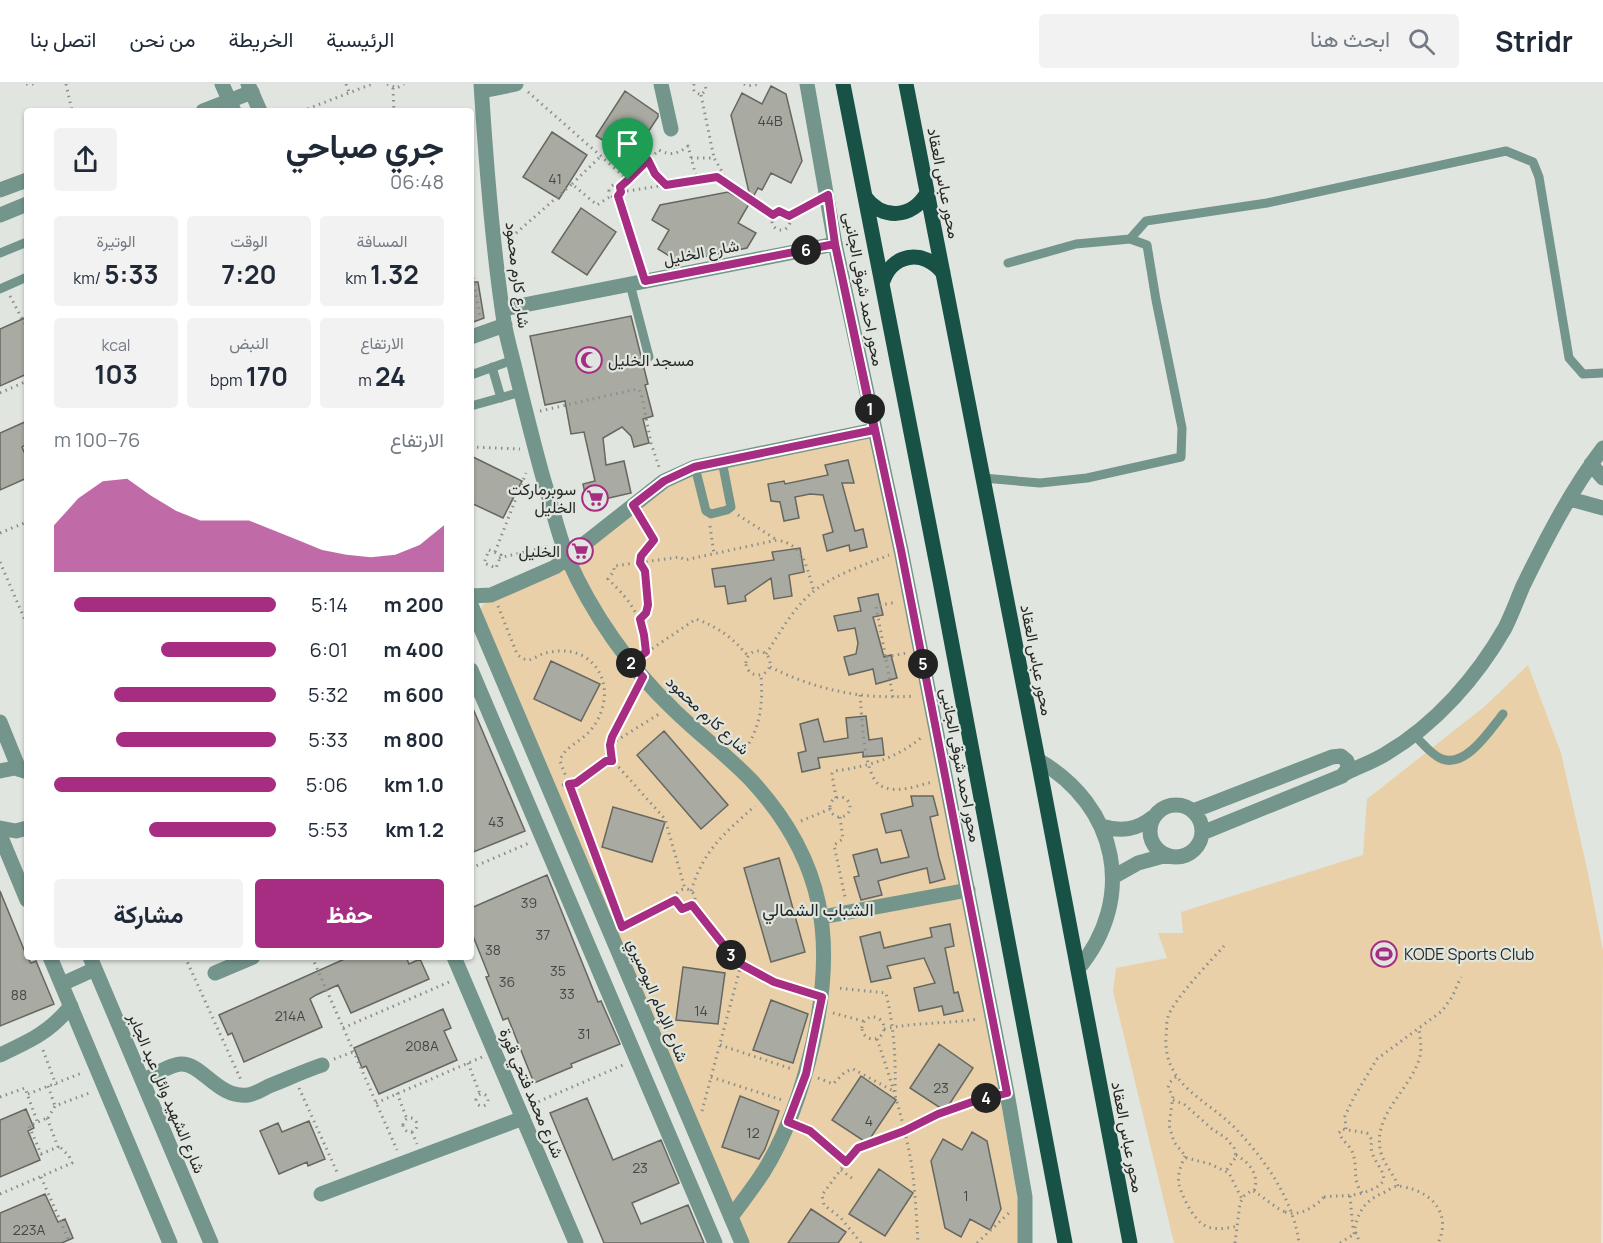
<!DOCTYPE html>
<html lang="ar">
<meta charset="utf-8">
<style>
body{margin:0;font-family:Manrope,Vazirmatn,sans-serif;background:#f2f2f3;color:#1f2937;direction:rtl;height:100vh;display:flex;flex-direction:column;font-size:22px;white-space:nowrap}
*{box-sizing:border-box;margin:0}
p{font-size:20px;color:#747a83}
.icon{flex:none;width:33px;height:33px;fill:none;stroke:currentColor;stroke-width:2;stroke-linecap:round;stroke-linejoin:round}
.map{position:relative;flex:1;overflow:hidden;direction:ltr}
.sheet{position:absolute;left:24px;top:24px;width:450px;height:852px;display:flex;flex-direction:column;background:#fff;border-radius:6px;box-shadow:0 2px 4px #0004;direction:rtl}
.sheet>*{flex:none}
.pin{position:absolute;display:grid;place-items:center;width:51px;height:51px;color:#fff;margin:-62px -26px;border-radius:50% 50% 50% 0;rotate:-45deg;box-shadow:0 0 6px #0007}
.pin .icon{rotate:45deg}
.km{position:absolute;width:30px;height:30px;margin:-15px;border-radius:50%;background:#222;color:#fff;font-size:16px;line-height:30px;text-align:center}
.round{display:grid;place-items:center;flex:none;width:63px;height:63px;border-radius:6px;background:#f2f2f3}
.head{display:flex;align-items:center;justify-content:space-between;height:102px;padding:0 30px}
h1{font-size:33px;font-weight:700;line-height:45px}
.figures{display:grid;grid-template-columns:repeat(3,1fr);gap:9px;height:102px;padding:6px 30px}
.figures div{display:grid;align-content:center;border-radius:6px;background:#f2f2f3;text-align:center}
.figures b{font-size:26px;font-weight:700}
.figures small{font-size:16px;font-weight:400}
.figures p{font-size:16px}
.chart{height:168px;padding:12px 30px}
.chart p{display:flex;justify-content:space-between}
.chart svg{width:100%;height:108px;margin-top:6px;fill:#a62d82;opacity:.7}
.primary-button{display:flex;gap:12px;margin-top:auto;padding:12px 30px}
.primary-button a{flex:1;height:69px;border-radius:6px;background:#a62d82;color:#fff;font-size:24px;font-weight:700;line-height:69px;text-align:center}
.primary-button a+a{background:#f2f2f3;color:#1f2937}
ul{padding:0 30px;list-style:none;font-size:20px}
li{display:grid;grid-template-columns:96px 72px 1fr;align-items:center;height:45px}
li i{height:15px;border-radius:8px;background:#a62d82}
header{display:flex;align-items:center;gap:36px;box-sizing:border-box;height:84px;padding:0 30px;background:#fff;border-bottom:2px solid #e0e1e3}
header strong{font-size:28px}
nav{display:flex;gap:33px;margin-inline-start:auto;font-size:21px}
.search{width:420px;height:54px;background:#f2f2f3;display:flex;align-items:center;gap:15px;box-sizing:border-box;padding:0 21px;border-radius:6px;color:#747a83;font-size:22px}
.map>svg:first-child{display:block}
.green{fill:#e9d0a8}
.building{fill:#a9aaa1;stroke:#666760;stroke-width:1.5}
.lines{fill:none;stroke-linecap:round;stroke-linejoin:round}
.path{stroke:#8b8f8a;stroke-width:3;stroke-dasharray:1.5 4.5;stroke-linecap:butt}
.service{stroke:#73958b;stroke-width:9}
.minor{stroke:#73958b;stroke-width:15}
.tertiary{stroke:#73958b;stroke-width:15}
.primary{stroke:#185145;stroke-width:15}
.path-bridge{stroke:#8b8f8a;stroke-width:3;stroke-dasharray:1.5 4.5;stroke-linecap:butt}
.route-casing{stroke:#fff;stroke-width:12}
.route{stroke:#a62d82;stroke-width:8}
.labels{text-anchor:middle;dominant-baseline:central;stroke-width:4.5;stroke-linejoin:round;paint-order:stroke}
.number-label{font-size:14px;fill:#474844}
.street-label{font-size:16px;fill:#262825;stroke:#e0e6df}
.poi-label{font-size:16px;fill:#262825;stroke:#e0e6df;text-anchor:start}
.neighbourhood-label{font-size:18px;fill:#262825;stroke:#e0e6df}
</style>
<header>
<strong>Stridr</strong>
<div class="search"><svg class="icon" aria-label="search" viewBox="0 0 24 24"><circle cx="10" cy="10" r="6"/><path d="M15 15l6 6"/></svg>ابحث هنا</div>
<nav><a>الرئيسية</a><a>الخريطة</a><a>من نحن</a><a>اتصل بنا</a></nav>
</header>
<div class="map">
<svg width="1603" height="1159" viewBox="0 0 1603 1159">
<rect width="100%" height="100%" fill="#e0e6df"/>
<path class="green" d="M874,346L945,694L1025,1159H742L475,531L491,511L547,487L664,397Z
M1528,581L1561,669L1588,789L1603,867L1601,1159H1174L1113,907L1116,884L1167,874L1158,849H1183L1181,828L1363,771L1367,715L1484,623Z"/>
<path class="building" d="M771,2L786,10L802,77L791,99L771,89L762,106L758,104L751,117L731,31L742,9L762,20Z
M625,7L658,30V33L631,74L596,52Z
M552,48L587,71L559,115L523,93Z
M728,108L749,120L738,139L756,149L747,164L679,178L658,165L669,146L652,136L660,121Z
M581,124L616,148L587,191L552,168Z
M471,198H478L484,234L471,239Z
M631,232L648,300L645,301L653,332L643,335L649,359L634,363L631,352L622,343L603,354L606,381L624,377L631,409L587,419L583,400L595,397L584,348L571,350L565,317L545,321L530,252Z
M27,233V290L0,302V245Z
M27,337V360L22,363L27,375V394L0,406V349Z
M471,372L522,397L503,434L471,419Z
M848,376L854,399H842L855,447L863,445L867,463L850,467L849,461L827,467L823,451L833,448L823,411L810,410L795,413L799,434L784,437L780,418L771,417L768,400L784,397L785,400L828,391L825,381Z
M800,464L804,488L789,491L792,512L774,515L771,494L745,512L746,517L728,520L725,502L715,503L712,485L774,476L772,468Z
M878,510L883,531L873,533L884,573L891,571L897,594L876,600L873,585L849,591L844,573L856,570L858,559L855,544L838,547L834,532L861,527L858,514Z
M551,577L600,600L581,637L534,615Z
M471,620L525,747L471,769Z
M866,632L869,656L882,654L884,671L863,673V668L818,674L820,684L802,688L798,669L806,667L800,640L818,635L824,658L848,654L846,634Z
M664,647L728,721L701,745L637,671Z
M911,712H933L938,731L930,733L939,774L945,795L930,799L927,784L903,790L878,797L882,811L861,816L854,793L859,792L853,771L877,765L881,779L909,773L901,746L886,749L881,730L913,722Z
M613,723L665,738L652,778L602,763Z
M779,774L805,868L771,878L744,784Z
M547,791L598,918L601,917L620,960L571,980L572,983L534,999L508,934L503,936L486,893L489,892L471,847V824Z
M0,807L27,873L31,879L36,877L54,920L0,942Z
M950,840L954,862L945,864L954,909L958,908L963,927L944,931L942,922L919,927L914,904L935,899L924,874L887,882L891,894L871,898L860,853L880,848L884,864L932,853L930,844Z
M349,873H406L409,880L420,875L429,895L351,929L338,901L316,911L310,915L322,943L244,978L232,949L228,951L219,931Z
M683,883L725,889L718,940L676,936Z
M771,916L808,930L793,979L753,966Z
M443,925L451,944L444,947L457,976L379,1010L366,982L362,984L354,964Z
M939,960L973,984L945,1027L910,1004Z
M861,992L896,1016L867,1059L832,1036Z
M740,1012L779,1027L765,1065L759,1075L722,1063Z
M587,1014L613,1076L661,1056L679,1099L632,1119L641,1140L688,1121L704,1159H604L550,1029Z
M26,1025L34,1044L28,1047L40,1076L0,1093V1036Z
M309,1037L325,1075L308,1082L307,1078L279,1090L260,1047L278,1039L282,1048Z
M972,1048L987,1057L1001,1125L990,1146L970,1135L961,1153L945,1144L931,1077L943,1055L962,1066Z
M879,1085L913,1109L885,1152L849,1130Z
M45,1110L58,1138L65,1135L73,1154L62,1159H0V1129Z
M811,1125L846,1148L838,1159H788Z"/>
<g class="lines">
<path class="path" d="M26,0H34
M66,0L72,27
M346,0L349,8
M387,0L397,4L404,0
M694,0L693,5L695,8L701,11L706,6L705,0
M744,0L747,2L760,0
M393,4L394,27
M528,8L628,96
M701,11L714,74
M302,27L372,0
M691,74H714L723,89L724,97
M648,76L655,90L666,101
M572,100L601,72
M609 107a6 6 0 1 1 12 0a6 6 0 1 1-12 0Z
M620,103L659,66C670,72 678,70 688,62L697,96
M621,108L717,93L773,131
M618,112L641,185
M772 137a9 9 0 1 1 18 0a9 9 0 1 1-18 0Z
M789,132L814,118
M507,157L572,100L597,121L611,112
M471,182L480,234
M10,212L27,244
M0,309L27,297
M540,327L637,305L641,308L651,359L659,383
M471,363L520,365
M738,431L777,456
M710,442L714,470
M0,449L27,438
M489,466L501,471L496,484L484,479Z
M495,468L526,389
M499,474L550,462
M0,478L27,541
M498,522L517,570C520,573 524,576 529,576C533,575 538,572 542,570C555,566 570,565 583,572C611,588 610,625 589,648C580,658 563,664 560,677L598,777
M640,535L646,529L648,521L645,487L640,482V475L654,457L640,432
M746 579a12 12 0 1 1 24 0a12 12 0 1 1-24 0Z
M646,568C643,534 632,518 608,495L614,487V482L680,473L685,476L777,456C805,461 806,483 814,507
M647,568L696,535C718,543 733,554 748,572
M766,570C781,547 797,517 821,502C841,488 867,480 889,471
M886,573L907,569
M770,583C817,606 863,616 915,612
M860,611C862,630 863,693 881,702C896,710 917,702 932,698
M893,613L876,522L897,518
M611,660L659,630
M742,669C761,646 763,619 761,591
M612,677C605,653 625,627 636,605
M562,701L576,699L606,677L615,679L665,735L685,805
M830 723a10 10 0 1 1 20 0a10 10 0 1 1-20 0Z
M836,714L832,690L834,687C866,683 896,675 922,653
M840,733L843,755L834,761L845,813
M801,737L830,725
M471,784L529,759
M675 815a10 10 0 1 1 20 0a10 10 0 1 1-20 0Z
M691,807C704,765 724,750 755,722
M692,821L737,878L774,898L806,909
M623,843L675,816
M1224,862C1212,875 1171,919 1168,933C1166,939 1167,946 1166,952C1163,1002 1207,1015 1236,1045C1266,1077 1293,1115 1299,1159
M185,873L241,996
M312,873L397,1066
M833,929L863,937
M862 944a11 11 0 1 1 22 0a11 11 0 1 1-22 0Z
M343,944L449,898
M884,945C916,938 947,940 978,935
M877,955C889,990 900,1025 908,1062C915,1094 916,1127 918,1159
M720,961L792,985
M43,966L56,1001
M334,975L353,968
M468,979L480,1010
M711,993L782,1016
M1176,993L1170,998L1168,1004L1173,1012L1169,1041L1174,1058L1187,1074L1210,1080L1229,1089L1242,1115
M818,994L833,1000L845,988L853,985L895,1008C896,974 894,943 886,909L837,904
M48,1002L55,1022
M299,1004L337,1088
M397,1009L407,1035
M476 1016a6 6 0 1 1 12 0a6 6 0 1 1-12 0Z
M28,1010L82,989
M0,1013L25,1004L37,1037
M1173,1016L1184,1020L1212,1045L1226,1054L1234,1064L1236,1073L1226,1087
M376,1019L482,973
M533,1020L623,981
M702,1027L741,881
M403 1041a7 7 0 1 1 14 0a7 7 0 1 1-14 0Z
M47,1034L58,1063L41,1070L29,1042Z
M48,1034L55,1022L92,1008
M800,1043L810,1047L846,1078
M1346,1045L1345,1032L1354,1013L1377,975L1442,927L1452,913L1461,893
M412,1048L417,1060
M1236,1071C1249,1078 1260,1091 1254,1107
M1185,1072C1181,1081 1177,1091 1179,1100C1181,1111 1194,1136 1204,1141C1214,1147 1228,1144 1238,1142
M841,1086L853,1095
M41,1093L70,1159
M1398,1102C1394,1090 1385,1082 1381,1069C1371,1030 1411,1007 1420,972C1422,964 1420,954 1419,945
M0,1110L72,1079L69,1072L58,1061
M1350,1112L1353,1145
M1324,1113C1337,1111 1349,1113 1362,1109C1408,1095 1365,1082 1372,1056L1367,1049L1342,1045L1339,1049C1342,1057 1351,1062 1353,1070C1358,1084 1352,1096 1362,1109
M1354,1150C1357,1128 1365,1116 1385,1108C1389,1106 1394,1102 1398,1102C1402,1102 1408,1104 1412,1105C1437,1113 1450,1134 1438,1159
M861,1159L841,1134L824,1121L822,1111L856,1065L904,1047L937,1030L972,1018L993,1012
M977,1159L1011,1127
M1235,1159L1240,1119L1244,1112L1252,1106C1264,1113 1272,1122 1285,1128
M1340,1159L1356,1149L1360,1159"/>
<path class="service" d="M1130,155L1146,137L1267,119L1506,67L1533,78L1539,93L1569,274L1583,290L1603,289
M0,169L27,158
M630,200L649,273
M0,205L27,193
M492,283L501,314
M471,291L513,276
M471,322L521,308
M695,383L706,427L711,430L727,426L731,423L722,377
M983,394L1040,399L1087,394L1181,373L1182,344L1156,216L1147,161L1130,155L1076,160L1008,179
M1413,650C1422,658 1431,671 1442,675C1466,684 1490,646 1503,630"/>
<path class="minor" d="M481,0C486,79 492,160 504,238C507,256 513,275 517,293C526,328 534,362 544,397C552,422 558,450 568,475C591,528 630,584 672,624C697,649 726,670 751,696C825,776 836,856 813,959C803,1003 788,1048 764,1087C754,1103 742,1118 731,1133
M661,0L671,45
M482,7L516,0
M203,27L252,8
M0,106L27,96
M0,131L27,120
M503,225L835,160
M471,253L505,241
M1591,380L1603,394
M1570,415L1603,424
M471,512L491,511L555,483L664,397L695,383L874,346
M0,638L19,685
M1038,676C1118,722 1137,814 1078,885
M1346,689C1360,682 1375,677 1387,669C1436,640 1477,593 1505,544C1512,530 1517,516 1523,502C1546,455 1571,406 1603,364
M1150 747a26 26 0 1 1 52 0a26 26 0 1 1-52 0Z
M1193,727L1332,673L1341,672L1347,677L1348,685L1342,692L1202,749
M1101,742C1121,748 1137,746 1153,733
M1113,793L1138,779L1167,771
M822,833L968,806
M454,873L576,1159
M215,889L253,873
M0,971C30,957 50,948 71,922
M143,997C154,991 169,981 181,980C202,979 218,1015 248,1011C255,1010 263,1005 269,1002C287,995 304,987 322,981
M321,1110L523,1034"/>
<path class="tertiary" d="M222,0L234,27
M248,0L260,27
M807,0L835,160L901,466L1007,1009L1025,1113V1159
M471,521L742,1159
M471,586L715,1159
M0,687L15,684L27,688
M0,744L16,747L27,744
M0,751L27,816
M50,873L170,1159
M90,873L211,1159
M62,900L95,885"/>
<path class="primary" d="M843,0L940,497L1065,1159
M906,0L1038,676L1130,1159
M865,113C882,136 912,135 927,109
M882,200C891,169 924,164 943,189"/>
<path class="path-bridge" d="M1285,1128C1299,1133 1315,1123 1324,1113"/>
</g>
<g class="lines">
<g class="route-casing">
<path id="route" d="M628,96L648,76L655,90L666,101L717,93L773,131L779,127L789,132L828,111L835,160L874,346L694,383L664,397L633,421L654,456L641,472L640,479L645,487L648,521L646,529L640,535L644,551L646,568L631,579L643,593L612,653L610,661L612,677H606L576,699L569,700L622,843L675,816L682,825L692,821L737,878L774,898L822,913L806,990L788,1038L810,1047L846,1078L858,1064L904,1047L938,1030L972,1018L1007,1009L901,466L835,160L645,197L618,112L621,108L620,103L628,96"/>
</g>
<use href="#route" class="route"/>
</g>
<defs>
<g id="mosque-ring" transform="scale(1.35)"><circle r="9.5" fill="#e0e6df" stroke="#a62d82" stroke-width="1.5"/><path d="M3.5-4.9A6 6 0 1 0 3.5 4.9A5 5 0 1 1 3.5-4.9Z" fill="#a62d82"/></g>
<g id="supermarket-ring" transform="scale(1.35)"><circle r="9.5" fill="#e0e6df" stroke="#a62d82" stroke-width="1.5"/><path d="M-6-5.5h2.5l.6 2H6L4.5 2H-2.5L-4.4-4H-6ZM-1.5 3.2a1.3 1.3 0 1 0 .1 0ZM3 3.2a1.3 1.3 0 1 0 .1 0Z" fill="#a62d82"/></g>
<g id="stadium-ring" transform="scale(1.35)"><circle r="9.5" fill="#e0e6df" stroke="#a62d82" stroke-width="1.5"/><path d="M0-5a6.5 5 0 1 0 0 10a6.5 5 0 1 0 0-10ZM-3.5-1.8h7v3.6h-7Z" fill="#a62d82"/></g>
</defs>
<g fill-rule="evenodd">
<use href="#mosque-ring" x="589" y="276"/>
<use href="#supermarket-ring" x="595" y="414"/>
<use href="#supermarket-ring" x="580" y="467"/>
<use href="#stadium-ring" x="1384" y="870"/>
</g>
<g class="labels">
<g class="number-label">
<text x="770" y="36">44B</text>
<text x="555" y="94">41</text>
<text x="496" y="737">43</text>
<text x="529" y="818">39</text>
<text x="543" y="850">37</text>
<text x="493" y="865">38</text>
<text x="558" y="886">35</text>
<text x="507" y="897">36</text>
<text x="567" y="909">33</text>
<text x="19" y="910">88</text>
<text x="701" y="926">14</text>
<text x="290" y="931">214A</text>
<text x="584" y="949">31</text>
<text x="422" y="961">208A</text>
<text x="941" y="1003">23</text>
<text x="869" y="1036">4</text>
<text x="753" y="1048">12</text>
<text x="640" y="1083">23</text>
<text x="966" y="1111">1</text>
<text x="29" y="1145">223A</text>
</g>
<g class="street-label">
<text transform="translate(944 99) rotate(79)">محور عباس العقاد</text>
<text transform="translate(701 168) rotate(-11)">شارع الخليل</text>
<text transform="translate(518 191) rotate(83)">شارع كارم محمود</text>
<text transform="translate(864 205) rotate(79)">محور احمد شوقى الجانبى</text>
<text transform="translate(1037 576) rotate(79)">محور عباس العقاد</text>
<text transform="translate(708 631) rotate(43)">شارع كارم محمود</text>
<text transform="translate(961 681) rotate(79)">محور احمد شوقى الجانبى</text>
<text transform="translate(658 916) rotate(67)">شارع الإمام البوصيري</text>
<text transform="translate(167 1009) rotate(67)">شارع الشهيد وائل عبد الجابر</text>
<text transform="translate(532 1009) rotate(67)">شارع محمد فتحي قورة</text>
<text transform="translate(1128 1053) rotate(79)">محور عباس العقاد</text>
</g>
<g class="poi-label">
<text x="608" y="276">مسجد الخليل</text>
<text x="576" y="405" text-anchor="end">سوبرماركت<tspan x="576" dy="18">الخليل</tspan></text>
<text x="560" y="467" text-anchor="end">الخليل</text>
<text x="1404" y="870">KODE Sports Club</text>
</g>
<g class="neighbourhood-label">
<text x="818" y="825">الشباب الشمالي</text>
</g>
</g>
</svg>
<div class="pin" style="left:628px;top:96px;background:#1e9e55"><svg class="icon" aria-label="arrive" viewBox="0 0 24 24"><path d="M6 21V4h12l-3 4 3 4H6"/></svg></div>
<b class="km" style="left:870px;top:325px">1</b>
<b class="km" style="left:631px;top:579px">2</b>
<b class="km" style="left:731px;top:871px">3</b>
<b class="km" style="left:986px;top:1014px">4</b>
<b class="km" style="left:923px;top:580px">5</b>
<b class="km" style="left:806px;top:166px">6</b>
<section class="sheet">
<div class="head"><div><h1>جري صباحي</h1><p>06:48</p></div><a class="round"><svg class="icon" aria-label="share" viewBox="0 0 24 24"><path d="M12 15V3M7 8l5-5 5 5M5 13v7h14v-7"/></svg></a></div>
<div class="figures">
<div><p>المسافة</p><b>1.32<small> km</small></b></div>
<div><p>الوقت</p><b>7:20</b></div>
<div><p>الوتيرة</p><b>5:33<small> /km</small></b></div>
</div>
<div class="figures">
<div><p>الارتفاع</p><b>24<small> m</small></b></div>
<div><p>النبض</p><b>170<small> bpm</small></b></div>
<div><p>kcal</p><b>103</b></div>
</div>
<div class="chart"><p><span>الارتفاع</span>76–100 m</p>
<svg viewBox="0 0 160 44" preserveAspectRatio="none"><path d="M0 44V25L10 14L20 7L30 6L40 13L50 19L60 23L70 23L80 23L90 27L100 31L110 35L120 37L130 38L140 37L150 33L160 25V44z"/></svg>
</div>
<ul>
<li><b>200 m</b>5:14<i style="width:91%"></i></li>
<li><b>400 m</b>6:01<i style="width:52%"></i></li>
<li><b>600 m</b>5:32<i style="width:73%"></i></li>
<li><b>800 m</b>5:33<i style="width:72%"></i></li>
<li><b>1.0 km</b>5:06<i style="width:100%"></i></li>
<li><b>1.2 km</b>5:53<i style="width:57%"></i></li>
</ul>
<div class="primary-button"><a>حفظ</a><a>مشاركة</a></div>
</section>
</div>
